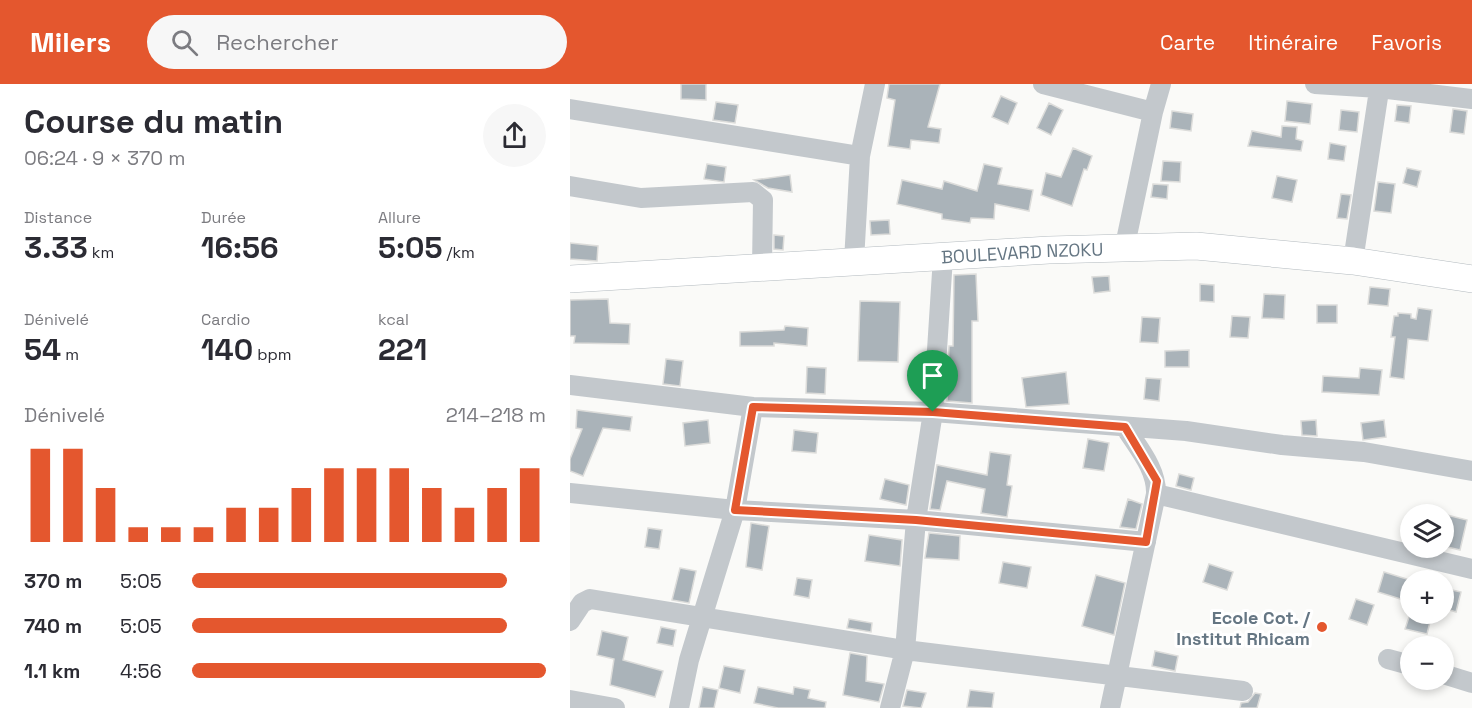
<!DOCTYPE html>
<html lang="fr">
<meta charset="utf-8">
<style>
body{margin:0;font-family:"Space Grotesk",sans-serif;background:#f7f7f7;color:#2b2b33;height:100vh;display:flex;flex-direction:column;font-size:22px;white-space:nowrap}
*{box-sizing:border-box;margin:0}
p{font-size:20px;color:#7c7c81}
.icon{flex:none;width:33px;height:33px;fill:none;stroke:currentColor;stroke-width:2;stroke-linecap:round;stroke-linejoin:round}
.map{position:relative;flex:1;overflow:hidden}
.side{display:flex;flex-direction:column;background:#fff;width:570px}
.side>*{flex:none}
.tools{position:absolute;left:830px;top:420px;display:grid;gap:12px}
.tools a{display:grid;place-items:center;width:54px;height:54px;border-radius:50%;background:#fff;box-shadow:0 3px 9px #0003;font-size:30px}
.pin{position:absolute;display:grid;place-items:center;width:51px;height:51px;color:#fff;margin:-62px -26px;border-radius:50% 50% 50% 0;rotate:-45deg;box-shadow:0 0 6px #0007}
.pin .icon{rotate:45deg}
.round{display:grid;place-items:center;flex:none;width:63px;height:63px;border-radius:32px;background:#f7f7f7}
.headline{display:flex;align-items:center;justify-content:space-between;height:102px;padding:0 24px}
h1{font-size:33px;font-weight:700;line-height:45px}
.stats{display:grid;grid-template-columns:repeat(3,1fr);gap:9px;height:102px;padding:6px 24px}
.stats div{display:grid;align-content:center}
.stats b{font-size:30px;font-weight:700}
.stats small{font-size:16px;font-weight:400}
.stats p{font-size:16px}
.chart{height:168px;padding:12px 24px}
.chart p{display:flex;justify-content:space-between}
.chart svg{width:100%;height:108px;margin-top:6px;stroke:#e4572e;stroke-width:6}
ul{padding:0 24px;list-style:none;font-size:20px}
li{display:grid;grid-template-columns:96px 72px 1fr;align-items:center;height:45px}
li i{height:15px;border-radius:8px;background:#e4572e}
header{display:flex;align-items:center;gap:36px;box-sizing:border-box;height:84px;padding:0 30px;background:#e4572e;color:#fff}
header strong{font-size:28px}
nav{display:flex;gap:33px;margin-inline-start:auto;font-size:21px}
.search{width:420px;height:54px;background:#f7f7f7;display:flex;align-items:center;gap:15px;box-sizing:border-box;padding:0 21px;border-radius:33px;color:#7c7c81;font-size:22px}
main{display:flex;flex:1;min-height:0}
.map>svg:first-child{display:block}
.building{fill:#aab3b9;stroke:#dcdcda;stroke-width:1.5}
.lines{fill:none;stroke-linecap:round;stroke-linejoin:round}
.secondary-casing{stroke:#b3babf;stroke-width:28}
.street{stroke:#c3c8cc;stroke-width:20}
.secondary{stroke:#fff;stroke-width:27}
.route-casing{stroke:#fff;stroke-width:12}
.route{stroke:#e4572e;stroke-width:8}
.poi-dot{fill:#e4572e;stroke:#fff;stroke-width:2}
.labels{text-anchor:middle;dominant-baseline:central;stroke-width:6;stroke-linejoin:round;paint-order:stroke}
.street-label{font-size:18px;fill:#657683;stroke:#fff}
.poi-label{font-size:18px;font-weight:bold;fill:#657683;stroke:#fff;text-anchor:end}
</style>
<header>
<strong>Milers</strong>
<div class="search"><svg class="icon" aria-label="search" viewBox="0 0 24 24"><circle cx="10" cy="10" r="6"/><path d="M15 15l6 6"/></svg>Rechercher</div>
<nav><a>Carte</a><a>Itinéraire</a><a>Favoris</a></nav>
</header>
<main>
<section class="side">
<div class="headline"><div><h1>Course du matin</h1><p>06:24 · 9 × 370 m</p></div><a class="round"><svg class="icon" aria-label="share" viewBox="0 0 24 24"><path d="M12 15V3M7 8l5-5 5 5M5 13v7h14v-7"/></svg></a></div>
<div class="stats">
<div><p>Distance</p><b>3.33<small> km</small></b></div>
<div><p>Durée</p><b>16:56</b></div>
<div><p>Allure</p><b>5:05<small> /km</small></b></div>
</div>
<div class="stats">
<div><p>Dénivelé</p><b>54<small> m</small></b></div>
<div><p>Cardio</p><b>140<small> bpm</small></b></div>
<div><p>kcal</p><b>221</b></div>
</div>
<div class="chart"><p><span>Dénivelé</span>214–218 m</p>
<svg viewBox="0 0 160 44" preserveAspectRatio="none"><path d="M5 44V6M15 44V6M25 44V22M35 44V38M45 44V38M55 44V38M65 44V30M75 44V30M85 44V22M95 44V14M105 44V14M115 44V14M125 44V22M135 44V30M145 44V22M155 44V14"/></svg>
</div>
<ul>
<li><b>370 m</b>5:05<i style="width:89%"></i></li>
<li><b>740 m</b>5:05<i style="width:89%"></i></li>
<li><b>1.1 km</b>4:56<i style="width:100%"></i></li>
</ul>
</section>
<div class="map">
<svg width="902" height="624" viewBox="0 0 902 624">
<rect width="100%" height="100%" fill="#fafaf8"/>
<path class="building" d="M111,0H136V16L111,15Z
M319,0H370L358,43L371,45L369,59L341,56L340,65L318,62L325,16L317,14Z
M431,12L447,19L438,40L422,33Z
M717,17L742,20L740,40L715,37Z
M146,18L168,21L165,39L143,36Z
M479,19L493,26L481,51L467,44Z
M827,21L841,22L839,39L825,37Z
M883,25L897,27L894,50L880,48Z
M771,26L789,28L787,48L769,46Z
M602,27L623,30L621,47L600,44Z
M712,42L727,43L726,55L733,57L731,67L678,62L682,47L711,53Z
M760,59L776,62L774,77L758,75Z
M503,64L522,72L517,86L514,85L502,122L471,111L476,89L491,93Z
M593,77L611,78L610,98L591,97Z
M137,80L156,83L154,98L134,95Z
M414,80L432,84L428,100L463,106L459,127L425,120L424,135L401,134L400,139L372,135V130L327,120L332,96L372,105L374,97L407,107Z
M837,84L851,87L847,103L833,99Z
M220,91L222,108L198,104L184,96Z
M707,92L727,96L722,118L702,114Z
M808,98L825,100L821,129L804,127Z
M583,100L598,101L597,115L581,113Z
M771,110L781,111L777,135L767,134Z
M319,136L320,150L301,151L300,137Z
M204,151L214,152L213,166L204,165Z
M0,159L28,162L27,177L0,175Z
M406,190L408,237H402V319L377,317L379,262H383L384,191Z
M539,192L540,207L524,209L522,193Z
M630,200L644,201V218L630,217Z
M800,203L820,205L818,222L798,220Z
M694,210L715,211L714,235L692,234Z
M38,215L40,239L60,240L59,260L4,259L5,252H0V216Z
M290,217L330,218L328,278L288,277Z
M747,221H767V239H747Z
M848,224L862,226L858,257L838,255L834,295L820,293L825,253H821L824,232H828V229L841,230V234L846,235Z
M662,232L680,233L678,254L660,253Z
M572,233L590,234L588,259L570,258Z
M215,242L238,244L237,262L204,259V262H170V248L214,246Z
M619,266V283H595V267Z
M96,275L113,277L110,302L93,300Z
M237,283L256,284L255,310L236,309Z
M790,284L812,286L809,311L752,308L753,292L789,294Z
M496,288L499,320L456,323L452,294Z
M576,294L591,295L589,317L574,315Z
M7,326L62,333L60,347L33,344L13,392L0,387V375L12,345L6,344Z
M138,336L140,359L115,362L113,339Z
M746,336L747,352L732,351L731,337Z
M814,336L816,353L793,356L791,339Z
M224,346L248,349L246,369L222,367Z
M518,355L539,359L534,387L513,384Z
M420,368L441,371L437,401L442,402L437,433L411,429L415,405L377,397L370,426L360,425L367,381L417,391Z
M609,390L624,394L621,406L606,402Z
M315,395L339,401L336,421L310,415Z
M558,415L572,420L566,445L550,443Z
M873,430L897,436L890,466L873,462Z
M181,439L199,442L192,486L176,483Z
M78,444L92,446L89,465L75,463Z
M359,449L390,452L389,476L355,474Z
M299,451L332,456L330,482L295,477Z
M433,478L461,483L457,504L429,499Z
M639,480L663,488L657,506L633,498Z
M110,484L126,487L119,519L102,516Z
M814,488L840,496V518L808,508Z
M526,491L555,499L544,551L512,542Z
M227,494L242,496L239,514L224,511Z
M878,505L891,508L886,528L873,524Z
M786,515L804,521L797,541L779,535Z
M840,530H862L857,550L835,545Z
M279,535L302,539L301,548L277,544Z
M91,543L106,546L103,562L87,559Z
M32,547L58,553L53,576L93,587L85,613L40,601L44,575L27,571Z
M585,567L608,572L605,587L582,582Z
M280,569L297,572L296,597L314,600L309,618L273,611Z
M154,582L175,586L170,609L149,604Z
M133,603L148,606L144,624H129Z
M188,603L223,610L224,603L240,606L238,614L256,618L255,624H208L184,619Z
M337,606L356,609L351,624L333,622Z
M400,606L424,609L422,624L397,623Z
M685,609L691,610L687,624H670L671,619L678,618Z"/>
<g class="lines">
<g class="secondary-casing">
<g id="secondary">
<path id="s1" d="M0,195L479,166L626,162L783,177L902,195"/>
</g>
</g>
<path class="street" d="M473,0L583,28
M745,0L809,4L902,15
M0,25L290,72
M0,102L71,114L183,108L193,116L192,183
M554,166L583,28L591,0
M284,177L290,72L305,0
M783,177L810,0
M0,301L183,323L363,328L616,347L712,361L794,368L902,387
M0,409L165,426L346,436L576,458
M586,410L902,485
M0,537L12,519L20,515L335,566L673,607
M818,575L840,581
M873,590L902,599
M0,616L45,624
M109,624L119,576L165,426L183,323
M320,624L335,566L346,436L363,328L373,173
M540,624L586,410C587,385 568,364 555,343"/>
<use href="#secondary" class="secondary"/>
</g>
<g class="lines">
<g class="route-casing">
<path id="route" d="M183,323L363,328L555,343L587,397L576,458L346,436L165,426Z"/>
</g>
<use href="#route" class="route"/>
</g>
<circle class="poi-dot" cx="752" cy="543" r="6"/>
<g class="labels">
<g class="street-label">
<text stroke="none"><textPath href="#s1" startOffset="453">BOULEVARD NZOKU</textPath></text>
</g>
<g class="poi-label">
<text x="740" y="533">Ecole Cot. /<tspan x="740" dy="21">Institut Rhicam</tspan></text>
</g>
</g>
</svg>
<div class="tools">
<a><svg class="icon" aria-label="layers" viewBox="0 0 24 24"><path d="M12 4l9 5-9 5-9-5zM3 14l9 5 9-5"/></svg></a>
<a>+</a>
<a>−</a>
</div>
<div class="pin" style="left:363px;top:328px;background:#1e9e55"><svg class="icon" aria-label="arrive" viewBox="0 0 24 24"><path d="M6 21V4h12l-3 4 3 4H6"/></svg></div>
</div>
</main>
